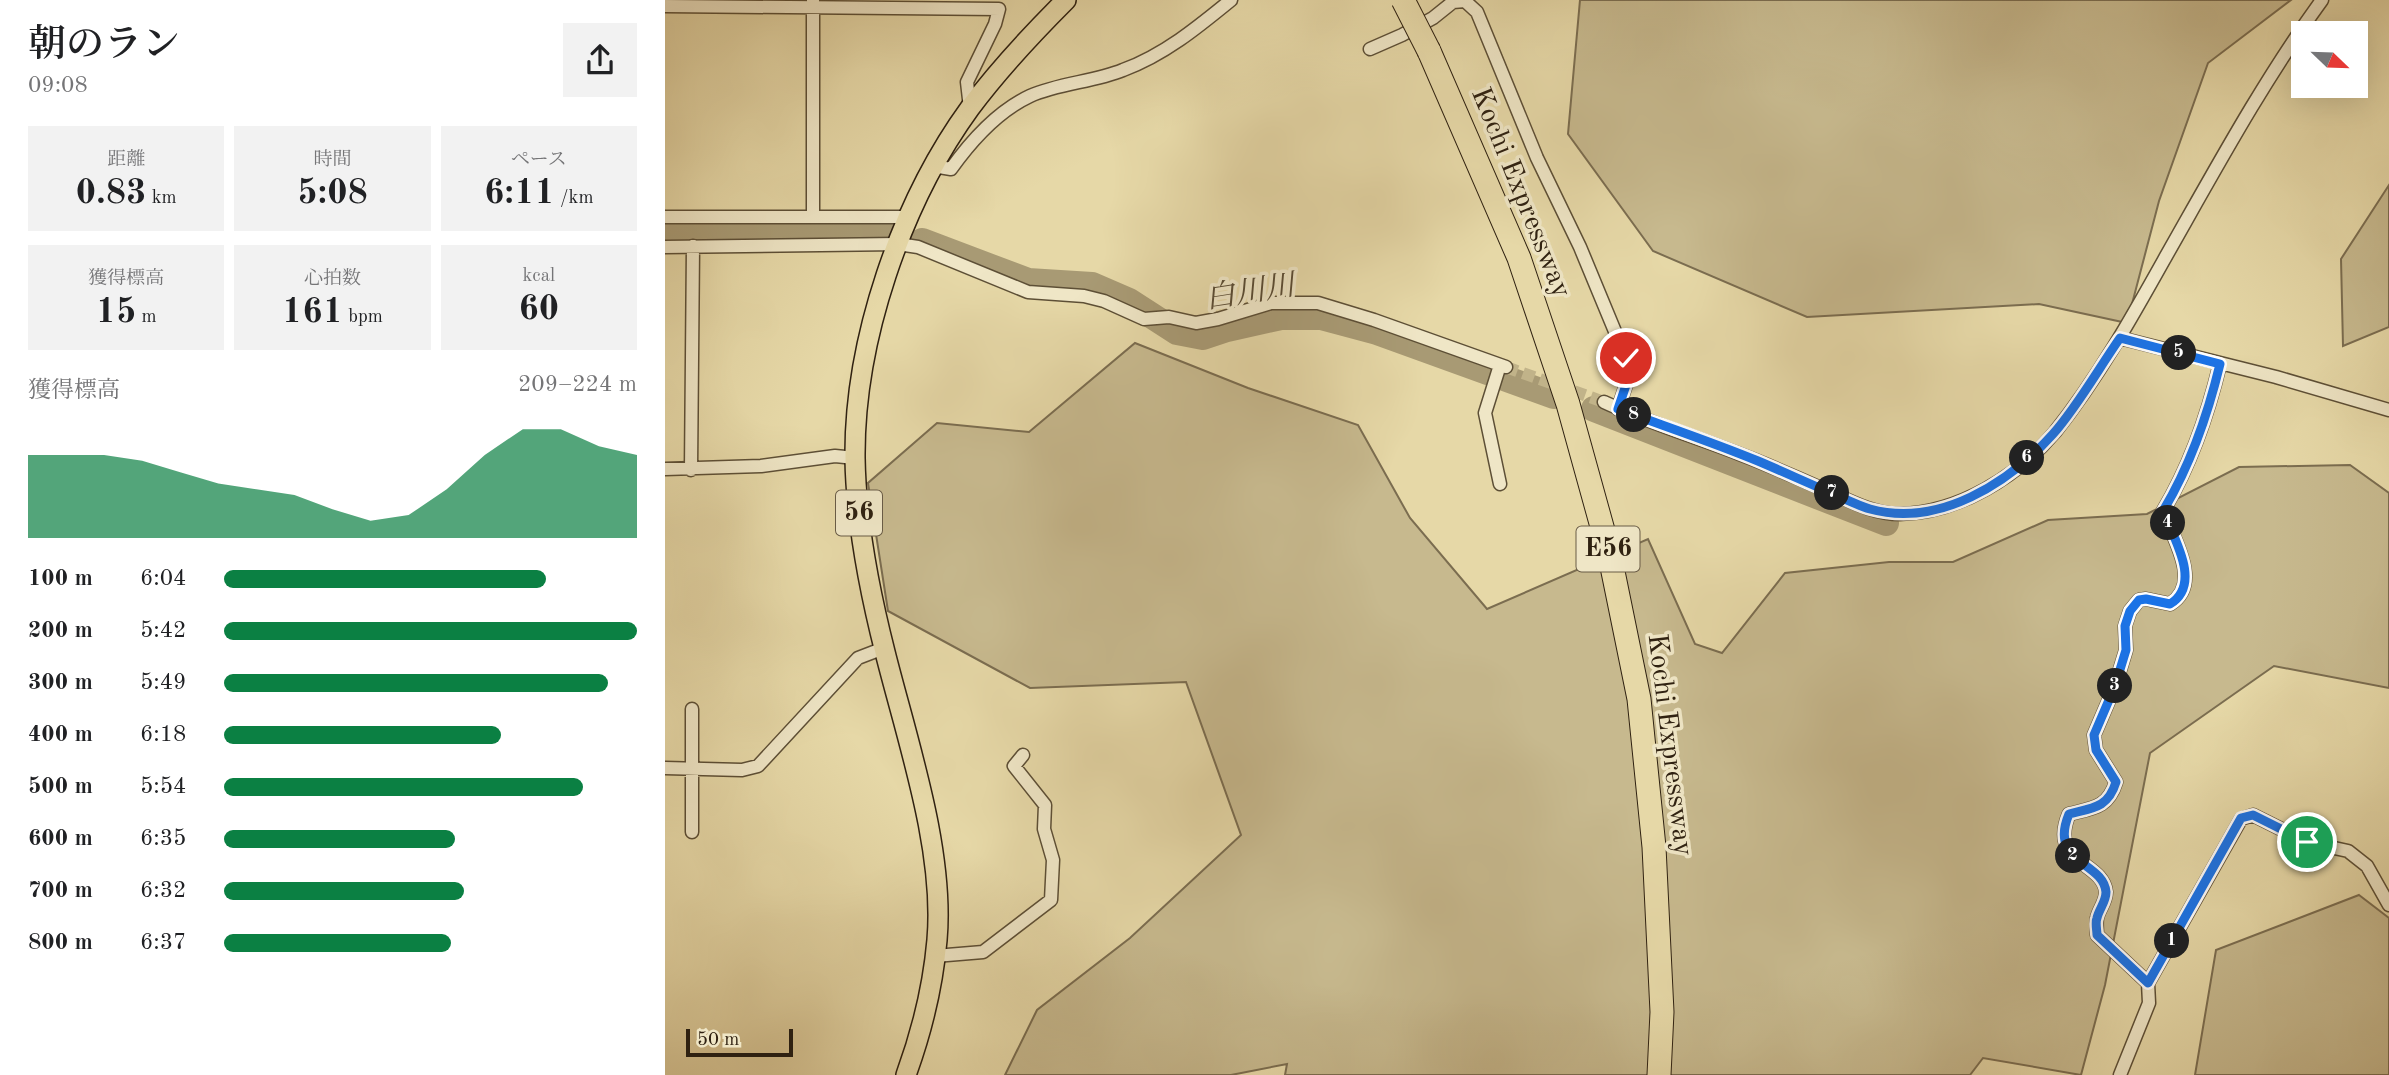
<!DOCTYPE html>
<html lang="ja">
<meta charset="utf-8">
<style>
body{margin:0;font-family:"Old Standard TT","Noto Serif JP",serif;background:#f2f2f2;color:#202124;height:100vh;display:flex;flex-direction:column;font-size:26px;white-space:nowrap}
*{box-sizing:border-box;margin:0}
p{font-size:23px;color:#757577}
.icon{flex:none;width:38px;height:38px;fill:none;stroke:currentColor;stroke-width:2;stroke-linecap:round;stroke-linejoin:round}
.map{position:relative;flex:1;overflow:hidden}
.side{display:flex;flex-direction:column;background:#fff;width:665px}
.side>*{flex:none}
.needle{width:46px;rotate:113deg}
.controls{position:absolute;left:1626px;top:21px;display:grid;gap:14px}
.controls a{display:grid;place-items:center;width:77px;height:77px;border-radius:0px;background:#fff;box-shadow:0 7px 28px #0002;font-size:35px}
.scale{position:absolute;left:21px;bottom:18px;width:107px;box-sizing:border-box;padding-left:7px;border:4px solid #2f2111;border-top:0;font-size:19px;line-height:24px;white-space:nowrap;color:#2f2111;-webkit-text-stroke:5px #efe6c6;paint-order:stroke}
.pin{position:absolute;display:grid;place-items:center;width:60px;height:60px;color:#fff;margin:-30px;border:4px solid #fff;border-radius:50%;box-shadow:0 2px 7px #0007}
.km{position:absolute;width:35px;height:35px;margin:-18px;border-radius:50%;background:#222;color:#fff;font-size:19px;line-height:35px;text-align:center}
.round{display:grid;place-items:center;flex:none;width:74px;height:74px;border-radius:0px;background:#f2f2f2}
.headline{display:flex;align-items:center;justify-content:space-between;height:119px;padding:0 28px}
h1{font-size:38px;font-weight:600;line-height:52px}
.figures{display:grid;grid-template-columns:repeat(3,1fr);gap:10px;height:119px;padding:7px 28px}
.figures div{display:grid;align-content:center;border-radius:0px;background:#f2f2f2;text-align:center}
.figures b{font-size:35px;font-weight:600}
.figures small{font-size:19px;font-weight:400}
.figures p{font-size:19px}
.chart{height:196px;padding:14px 28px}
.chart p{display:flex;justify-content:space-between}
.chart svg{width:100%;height:126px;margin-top:7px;fill:#0b8043;opacity:.7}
ul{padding:0 28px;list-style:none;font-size:23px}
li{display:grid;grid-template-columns:112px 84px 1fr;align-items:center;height:52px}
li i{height:18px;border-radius:9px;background:#0b8043}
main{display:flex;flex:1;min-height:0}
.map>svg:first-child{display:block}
.green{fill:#c7b98e;stroke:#7b6d50;stroke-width:2}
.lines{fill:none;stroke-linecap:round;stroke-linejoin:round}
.river{stroke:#a89a74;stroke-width:26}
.minor-tunnel{stroke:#c1b389;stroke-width:12;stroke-dasharray:12 6;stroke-linecap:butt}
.minor-casing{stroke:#5d4f36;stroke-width:15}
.trunk-casing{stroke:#2f2111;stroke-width:22}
.motorway-casing{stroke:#2f2111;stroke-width:25}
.minor{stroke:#efe6c6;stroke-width:12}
.trunk{stroke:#e6d8a7;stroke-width:19}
.motorway{stroke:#e6d8a7;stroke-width:23}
.motorway-bridge-casing{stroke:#2f2111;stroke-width:25;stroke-linecap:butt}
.motorway-bridge{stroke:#e6d8a7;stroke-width:23}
.route-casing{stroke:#fff;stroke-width:14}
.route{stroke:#1a73e8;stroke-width:9}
.labels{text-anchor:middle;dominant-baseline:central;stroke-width:7;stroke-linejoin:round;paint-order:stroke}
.shield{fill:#efe6c6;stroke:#695c47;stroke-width:2}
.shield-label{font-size:26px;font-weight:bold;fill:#2f2111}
.street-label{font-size:28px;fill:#2f2111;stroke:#efe6c6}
.water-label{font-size:30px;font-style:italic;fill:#594b34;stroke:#efe6c6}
</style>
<main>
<section class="side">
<div class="headline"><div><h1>朝のラン</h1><p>09:08</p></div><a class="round"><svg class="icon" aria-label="share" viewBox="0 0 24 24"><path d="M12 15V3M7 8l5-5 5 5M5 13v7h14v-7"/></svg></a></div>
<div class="figures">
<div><p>距離</p><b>0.83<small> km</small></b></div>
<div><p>時間</p><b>5:08</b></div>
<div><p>ペース</p><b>6:11<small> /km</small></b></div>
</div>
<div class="figures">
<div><p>獲得標高</p><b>15<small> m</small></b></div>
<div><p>心拍数</p><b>161<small> bpm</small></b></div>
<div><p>kcal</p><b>60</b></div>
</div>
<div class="chart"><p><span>獲得標高</span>209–224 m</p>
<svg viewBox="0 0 160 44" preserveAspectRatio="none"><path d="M0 44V15L10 15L20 15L30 17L40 21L50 25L60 27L70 29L80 34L90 38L100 36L110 27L120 15L130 6L140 6L150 12L160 15V44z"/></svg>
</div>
<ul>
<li><b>100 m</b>6:04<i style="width:78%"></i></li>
<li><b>200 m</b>5:42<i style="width:100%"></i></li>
<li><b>300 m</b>5:49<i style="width:93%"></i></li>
<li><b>400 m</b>6:18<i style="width:67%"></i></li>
<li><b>500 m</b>5:54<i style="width:87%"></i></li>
<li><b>600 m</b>6:35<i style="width:56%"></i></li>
<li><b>700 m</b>6:32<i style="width:58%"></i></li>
<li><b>800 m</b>6:37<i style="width:55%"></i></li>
</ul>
</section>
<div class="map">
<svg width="1724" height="1075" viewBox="0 0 1724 1075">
<rect width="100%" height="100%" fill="#e6d8a7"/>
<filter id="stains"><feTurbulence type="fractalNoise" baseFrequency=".00286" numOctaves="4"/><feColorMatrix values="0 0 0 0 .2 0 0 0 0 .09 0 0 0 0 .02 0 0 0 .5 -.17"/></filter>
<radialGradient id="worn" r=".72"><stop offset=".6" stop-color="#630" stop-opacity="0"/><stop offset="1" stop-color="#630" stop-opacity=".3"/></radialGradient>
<path class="green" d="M915,0H1626L1543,63L1494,201L1462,323L1374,304L1142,317L988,251L903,134Z
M1724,185V327L1678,346L1676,259Z
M470,343L583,388L693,425L745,518L822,609L983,539L1030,644L1057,653L1120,573L1224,562H1288L1383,520L1482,514L1574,467L1685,465L1724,493V688L1609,666L1485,753L1440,985L1416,1075L1318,1058L1305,1075H620L622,1064L566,1075H340L372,1010L465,938L576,835L521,682L365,688L223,611L203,483L272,423L364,432Z
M1694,895L1724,918V1075H1530L1551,950Z"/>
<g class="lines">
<path class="river" d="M0,234L221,235
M257,241L363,281L427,285L464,301L512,332L538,337L562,329L616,317H656L712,332L889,396
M929,409L1221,523"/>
<path class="minor-tunnel" d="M841,367L939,402"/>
<g class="minor-casing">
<path id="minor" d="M0,6L334,9L330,24L302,82L305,108
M705,49L737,35L768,18L788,2L800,1L812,12L872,158L915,247L961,358L963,379L953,409
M268,166L286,169C306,141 333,111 365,96C394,83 429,82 458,70C499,55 533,27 566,0
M0,217H243
M148,217V0
M0,247L233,244L253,247L363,292L419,296L439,301L479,319L504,317L531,323L553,319L606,303H653L709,320L841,367
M1455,338L1611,377L1724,410
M835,365L820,413L835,484
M939,402C984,423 1031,437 1077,455C1107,466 1136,480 1165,492C1187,502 1210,514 1235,514C1294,513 1353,476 1390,432C1433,378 1467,317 1500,258C1550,170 1598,81 1657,0
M0,469L96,466L170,456L190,458
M26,470L28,246
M0,768L77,770L93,766L193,658L219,648
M27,832V709
M270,956L318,952L386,900L388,860L379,829L380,805L349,766L358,755
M1483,983L1432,935C1432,930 1431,923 1432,918C1434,909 1441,902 1441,892C1438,861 1383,864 1404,814C1428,808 1443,808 1451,782L1431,750L1429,735L1450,686L1461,650L1460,626L1465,611L1474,600L1481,599L1505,604C1538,584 1508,538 1498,511C1525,466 1543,414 1555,364
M1455,1075L1484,1003L1483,983L1576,819L1588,815L1642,842L1683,851L1702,866L1724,905"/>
</g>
<g class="trunk-casing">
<path id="trunk" d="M241,1075C257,1031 268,986 272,940C280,850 242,740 220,652C204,589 191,523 190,458C189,341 236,203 305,108C334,69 367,34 401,0"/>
</g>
<g class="motorway-casing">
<path id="motorway" d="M764,51L854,258L903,404L944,552L974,699L989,847L997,1012L994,1075"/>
</g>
<use href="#minor" class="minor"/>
<use href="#trunk" class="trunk"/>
<use href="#motorway" class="motorway"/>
<g class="motorway-bridge-casing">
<path id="motorway-bridge" d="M738,0L764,51"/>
</g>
<use href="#motorway-bridge" class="motorway-bridge"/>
</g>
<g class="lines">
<g class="route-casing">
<path id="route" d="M961,358L963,379L953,409C999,426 1047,442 1093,461C1119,472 1145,484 1171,495C1182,500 1194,506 1205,509C1274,528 1344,483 1388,434C1412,407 1434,368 1455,338L1555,364C1543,414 1525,466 1498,511C1508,537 1538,584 1505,604L1481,599L1474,600L1465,611L1460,626L1461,650L1450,686L1429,735L1431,750L1451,782C1443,808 1428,808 1404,814C1383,864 1438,861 1441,892C1441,902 1434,909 1432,918C1430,923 1432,930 1432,935L1483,983L1576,818L1588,815L1642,842"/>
</g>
<use href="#route" class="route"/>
</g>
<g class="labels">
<g class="shield">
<rect x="171" y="490.5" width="46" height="45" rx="5"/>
<rect x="911.5" y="526.5" width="63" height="45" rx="5"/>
</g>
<g class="shield-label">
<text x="194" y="513">56</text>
<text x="943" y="549">E56</text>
</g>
<g class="street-label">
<text transform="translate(855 193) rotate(68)">Kochi Expressway</text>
<text transform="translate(1004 745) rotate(83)">Kochi Expressway</text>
</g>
<g class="water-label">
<text transform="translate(585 293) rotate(-9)">白川川</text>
</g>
</g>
<rect width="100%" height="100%" filter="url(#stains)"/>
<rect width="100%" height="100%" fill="url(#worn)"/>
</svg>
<div class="controls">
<a><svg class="needle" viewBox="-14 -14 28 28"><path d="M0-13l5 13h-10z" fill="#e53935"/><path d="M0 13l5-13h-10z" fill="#757577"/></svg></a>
</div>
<div class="scale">50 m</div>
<div class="pin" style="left:1642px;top:842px;background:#1e9e55"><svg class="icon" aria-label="arrive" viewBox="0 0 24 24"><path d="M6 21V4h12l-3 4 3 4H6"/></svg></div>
<div class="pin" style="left:961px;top:358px;background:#d93025"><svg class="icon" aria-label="check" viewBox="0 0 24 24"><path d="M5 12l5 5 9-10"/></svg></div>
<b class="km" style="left:1507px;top:941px">1</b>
<b class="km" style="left:1408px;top:856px">2</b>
<b class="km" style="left:1450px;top:686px">3</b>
<b class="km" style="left:1503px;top:523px">4</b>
<b class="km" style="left:1514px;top:353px">5</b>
<b class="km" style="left:1362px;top:458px">6</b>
<b class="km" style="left:1167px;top:493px">7</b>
<b class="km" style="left:969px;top:415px">8</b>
</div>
</main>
